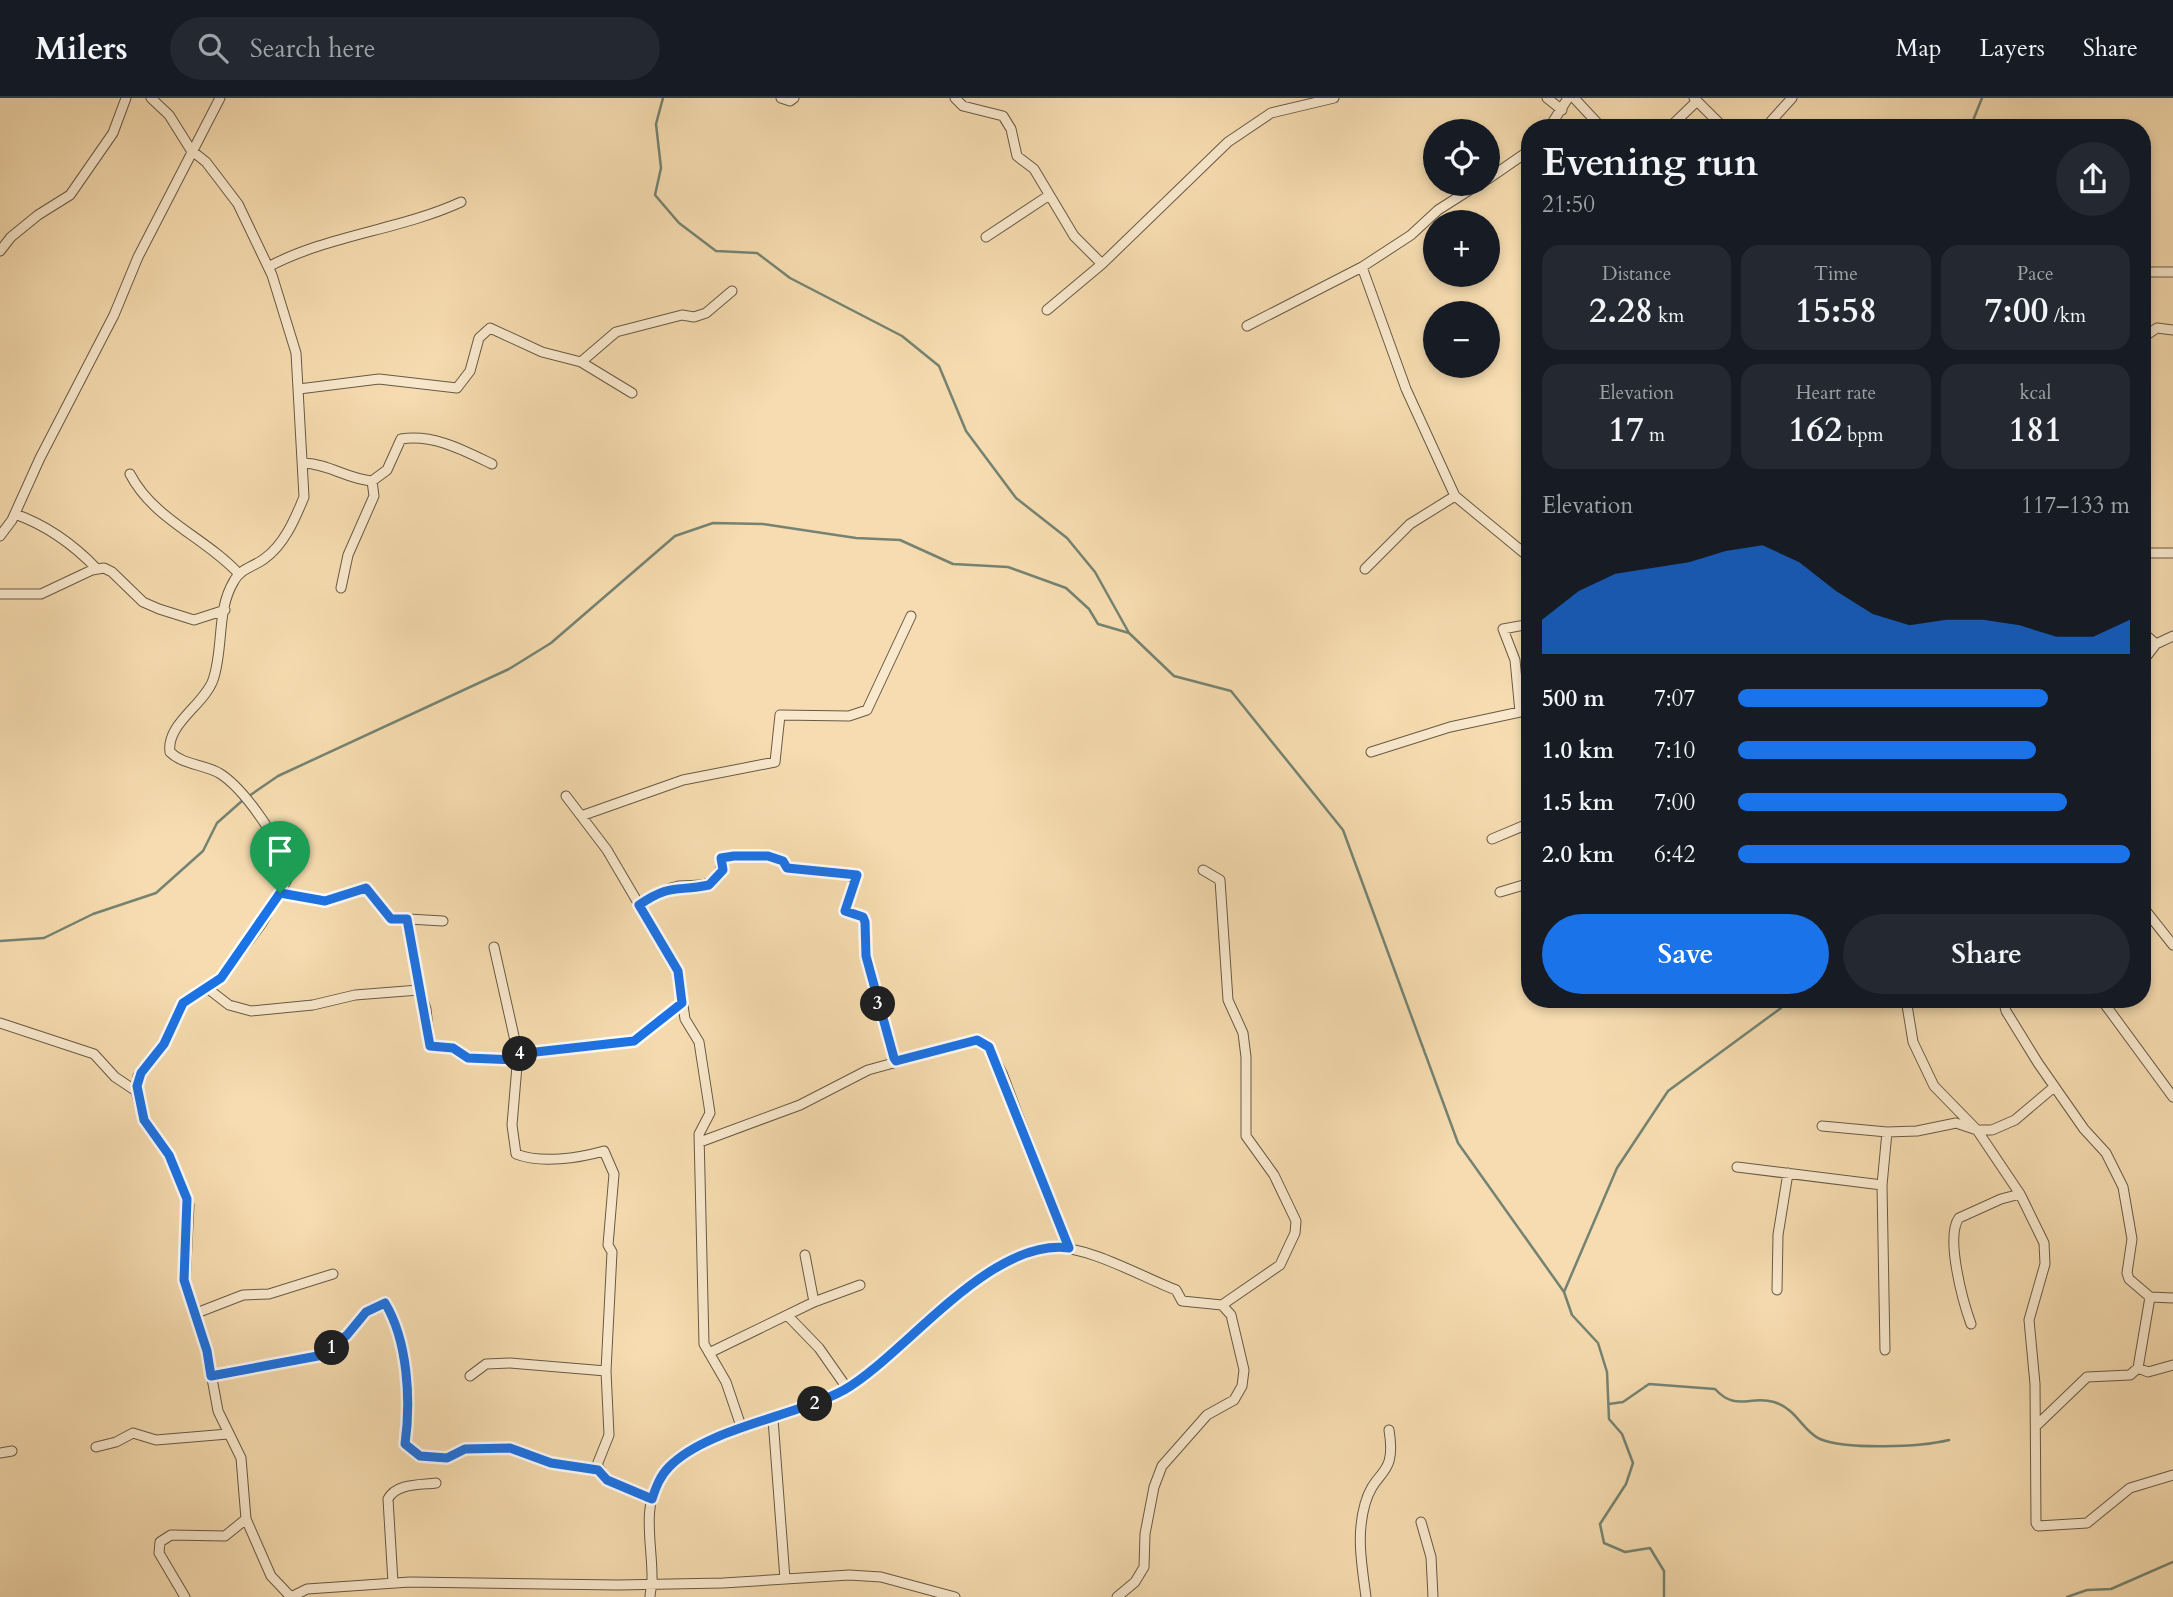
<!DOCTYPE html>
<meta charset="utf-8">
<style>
body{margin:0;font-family:Cardo,serif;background:#242831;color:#f1f3f6;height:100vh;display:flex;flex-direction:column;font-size:26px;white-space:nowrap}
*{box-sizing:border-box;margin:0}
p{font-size:23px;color:#9ea1a6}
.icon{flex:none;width:38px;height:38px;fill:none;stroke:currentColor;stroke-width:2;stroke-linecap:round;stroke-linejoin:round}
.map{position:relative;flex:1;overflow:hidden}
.details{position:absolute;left:1521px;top:21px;width:630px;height:889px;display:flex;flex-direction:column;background:#171b24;border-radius:28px;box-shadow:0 4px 10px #0003}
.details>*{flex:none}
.controls{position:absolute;left:1423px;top:21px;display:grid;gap:14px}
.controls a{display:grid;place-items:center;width:77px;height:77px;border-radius:50%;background:#171b24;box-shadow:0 4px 10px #0003;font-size:35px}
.pin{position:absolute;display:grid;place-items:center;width:60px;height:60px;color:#fff;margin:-72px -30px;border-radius:50% 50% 50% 0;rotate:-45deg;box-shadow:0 0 7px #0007}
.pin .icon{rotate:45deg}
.km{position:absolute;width:35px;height:35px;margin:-18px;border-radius:50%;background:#222;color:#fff;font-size:19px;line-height:35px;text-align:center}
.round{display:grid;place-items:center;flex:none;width:74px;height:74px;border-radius:37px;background:#242831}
.overview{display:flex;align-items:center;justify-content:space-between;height:119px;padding:0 21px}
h1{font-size:38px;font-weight:800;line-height:52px}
.stats{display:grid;grid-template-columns:repeat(3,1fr);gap:10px;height:119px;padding:7px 21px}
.stats div{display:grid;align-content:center;border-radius:18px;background:#242831;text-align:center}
.stats b{font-size:35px;font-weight:800}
.stats small{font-size:19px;font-weight:400}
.stats p{font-size:19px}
.chart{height:196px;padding:14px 21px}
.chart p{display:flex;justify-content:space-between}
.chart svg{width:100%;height:126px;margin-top:7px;fill:#1a73e8;opacity:.7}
.primary-button{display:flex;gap:14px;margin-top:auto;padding:14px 21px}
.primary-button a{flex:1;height:80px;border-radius:42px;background:#1a73e8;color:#fff;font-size:28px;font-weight:800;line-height:80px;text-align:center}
.primary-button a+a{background:#242831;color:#f1f3f6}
ul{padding:0 21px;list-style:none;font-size:23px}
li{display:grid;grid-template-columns:112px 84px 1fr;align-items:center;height:52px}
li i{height:18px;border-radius:9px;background:#1a73e8}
header{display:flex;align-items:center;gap:42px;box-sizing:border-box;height:98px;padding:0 35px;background:#171b24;border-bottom:2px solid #363941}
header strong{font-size:33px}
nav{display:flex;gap:38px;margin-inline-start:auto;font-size:24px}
.search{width:490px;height:63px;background:#242831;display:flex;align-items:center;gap:18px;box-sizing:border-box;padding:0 24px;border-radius:38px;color:#9ea1a6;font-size:26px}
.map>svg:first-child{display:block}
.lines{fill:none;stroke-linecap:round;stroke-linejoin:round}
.stream{stroke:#748372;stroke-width:2.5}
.minor-casing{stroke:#665a46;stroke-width:11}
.minor{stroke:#f9e8cc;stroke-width:9}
.route-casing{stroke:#fff;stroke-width:14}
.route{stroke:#1a73e8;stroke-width:9}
</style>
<header>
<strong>Milers</strong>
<div class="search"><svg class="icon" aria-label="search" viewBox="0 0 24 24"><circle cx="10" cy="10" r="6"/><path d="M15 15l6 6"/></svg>Search here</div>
<nav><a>Map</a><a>Layers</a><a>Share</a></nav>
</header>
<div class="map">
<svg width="2173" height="1499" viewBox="0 0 2173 1499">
<rect width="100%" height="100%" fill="#f6dcb0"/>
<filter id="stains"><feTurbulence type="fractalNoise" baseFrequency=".00286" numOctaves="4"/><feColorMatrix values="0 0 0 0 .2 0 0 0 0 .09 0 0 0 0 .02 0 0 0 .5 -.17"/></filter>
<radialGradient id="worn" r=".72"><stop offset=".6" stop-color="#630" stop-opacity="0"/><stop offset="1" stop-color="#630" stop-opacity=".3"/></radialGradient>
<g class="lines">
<path class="stream" d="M663,0L656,26L661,70L655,97L679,125L716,153L757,155L790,180L902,238L939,268L966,333L1016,400L1067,440L1095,474L1129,535L1174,578L1231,593L1343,732L1458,1045L1564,1194L1572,1217L1598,1245L1607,1274L1609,1321L1622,1336L1633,1365L1626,1386L1600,1426L1604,1445L1625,1454L1650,1450L1664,1473V1499
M1970,30L1982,0
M249,698L278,678L509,571L551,545L675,438L713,425L763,426L856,440L900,442L953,466L1008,469L1066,490L1089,511L1098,526L1129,535
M0,843L44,840L93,816L156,795L203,753L217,725L243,702
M1564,1194L1617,1070L1668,993L1781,910L1785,901
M1609,1306L1623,1304L1649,1286L1715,1291C1736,1314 1750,1297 1774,1304C1797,1311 1803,1334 1820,1341C1847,1352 1921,1349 1949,1342
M2067,1499L2087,1492L2111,1491L2173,1464"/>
<g class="minor-casing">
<path id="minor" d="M151,0L169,17L191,52L206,64L238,106L272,177L296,255L304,399C295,421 284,447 264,461C253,469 240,471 234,483C216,512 224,551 213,582C204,607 166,626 170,654C183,667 203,666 219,675C244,690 286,750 289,778L262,825L221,880L183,905L164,946L138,978L136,993L144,1022L169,1057L189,1107L185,1187L207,1253L218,1313L241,1360L246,1421L271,1478L291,1499
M781,0L790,3L794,0
M955,0L963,8L1003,18L1011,31L1017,58L1034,71L1074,138L1102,166
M1547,0L1562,12
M1574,0L1602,30
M1694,0L1724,30
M1549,30L1568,0
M1669,30L1697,3
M1765,30L1792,0
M1488,81L1530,52
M986,139L1048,98
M0,153L11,139L38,117L70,97L113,35L126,0
M268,169C328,137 400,132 461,104
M1362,169L1406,291L1455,398L1530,460
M2142,174H2173
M1047,212L1102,166L1228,44L1271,15L1334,0
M1247,228L1362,169L1411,137L1438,112L1479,86
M2142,240L2157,230L2173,232
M581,264L616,234L682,217L694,219L706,215L732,193
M299,291L379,281L457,290L470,273L479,240L490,230L542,254L581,264L632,295
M304,365C329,366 347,381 372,383L387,372L401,341C434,336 463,352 492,366
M130,376C154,422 205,439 239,476
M15,416C46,427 74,447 97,471
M0,438L12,422L40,360L114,217L138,159L220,0
M2142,455H2173
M1365,471L1410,426L1455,398
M341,490L348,457L374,398L372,383
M0,496H41L92,472L104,470L112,474L143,504L159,511L194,522L225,512
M2142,534L2156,546
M2142,564L2156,546L2173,538
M1371,654L1450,629L1520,614L1515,562L1503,531L1530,526
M566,698L607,752L678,873L685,921L699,944L710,1015L699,1036L704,1246L726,1284L742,1331
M581,718L683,682L775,664L780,617L849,618L867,612L911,518
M1492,741L1530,725
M1203,772L1220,782L1228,902L1243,935L1246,959V1038L1274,1077L1296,1123L1295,1135L1280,1167L1222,1207
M1500,794L1530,785
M280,795L325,802L366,790L391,820L443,823
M639,807C652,798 664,791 679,788C696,786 707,791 720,777L721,760C742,756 763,757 783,763L787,770L857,777L845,813L862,819L865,824V858L896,963
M2142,808L2173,847
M494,849L518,956L512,1027L516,1056C541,1066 579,1060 604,1053L614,1076L608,1147L612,1154L606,1273L609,1337L597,1367L607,1382L652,1401
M207,890L229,907L251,913L313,907L355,897L419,892L407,821
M419,892L426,911L430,948L453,950L468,960L517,962
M1906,901L1913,944L1934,988L1977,1032L2020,1096L2044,1145L2045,1166L2029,1222L2035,1286L2036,1425L2038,1428L2087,1425L2130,1390L2173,1377
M2003,901L2006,913L2038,965L2084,1031L2106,1055L2123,1089L2132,1141L2127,1175L2129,1181L2150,1199L2173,1200
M2101,901L2173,999
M0,925L94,956L115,979L136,993
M518,956L634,943L682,905
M1822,1028L1887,1034L1917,1033L1956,1025L1977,1032H1992L2015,1022L2054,989
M700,1044L800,1007L868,972L977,942L988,949L1002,975L1068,1150
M1737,1069L1882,1087
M805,1157L814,1204L860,1187
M1777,1192L1778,1137L1788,1075
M194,1216L243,1197L269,1196L333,1176
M787,1217L819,1250L847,1290
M1971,1226C1963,1204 1945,1139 1959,1120L2001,1101L2020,1096
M1885,1252L1882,1087L1887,1034
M709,1255L814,1204
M2138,1270L2148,1274L2173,1267
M211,1278L323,1257L347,1237L366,1214L385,1205C408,1243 411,1303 405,1346L420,1358L447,1360L465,1351L510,1350L551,1365L598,1372
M470,1278L486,1266L510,1265L606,1273
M773,1321L785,1481
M2036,1328L2087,1279L2130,1277L2138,1270L2150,1199
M96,1349L116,1344L133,1335L156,1342L228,1336
M0,1355L12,1353
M1421,1424L1431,1459L1433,1499
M393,1485L388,1401C396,1385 421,1387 436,1385
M185,1499L159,1455L160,1444L171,1437L225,1438L246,1421
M291,1499L307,1491L410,1484L618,1487L723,1485L849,1477L881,1479L955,1499
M650,1499C650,1493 652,1489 652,1483C653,1449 641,1411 660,1379C684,1337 799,1317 844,1291C908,1254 972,1158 1052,1150C1087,1147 1142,1179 1176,1192L1182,1203L1222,1207L1231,1217L1244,1272L1242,1288L1234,1302L1207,1317L1162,1368L1154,1389L1145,1436L1144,1469L1135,1484L1117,1499
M1366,1499C1362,1468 1356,1437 1365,1406C1375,1370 1397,1380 1389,1332"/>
</g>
<use href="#minor" class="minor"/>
</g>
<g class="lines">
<g class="route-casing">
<path id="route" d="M734,758H768L783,763L787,770L857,777L845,813L863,819L865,824L866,858L894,960L896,963L977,942L989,949L1069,1150C990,1139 905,1257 844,1292C794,1319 707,1330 669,1369C660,1378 656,1389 652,1401L607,1382L598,1372L551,1365L510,1350L465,1351L447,1360L420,1358L405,1346C411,1303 408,1243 385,1205L366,1214L347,1237L323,1257L211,1278L207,1253L184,1182L187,1101L169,1057L144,1022L137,988L141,975L164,946L183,905L221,880L280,795L325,803L366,790L391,821H407L430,948L453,950L468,960L517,962L518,956L634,943L682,905L678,873L639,807C671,785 676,794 709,787L723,772L721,760Z"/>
</g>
<use href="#route" class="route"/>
</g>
<rect width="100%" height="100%" filter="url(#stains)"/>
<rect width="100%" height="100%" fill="url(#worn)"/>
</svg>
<div class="controls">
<a><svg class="icon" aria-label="locate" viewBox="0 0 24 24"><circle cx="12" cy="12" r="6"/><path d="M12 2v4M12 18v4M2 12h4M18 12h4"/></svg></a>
<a>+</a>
<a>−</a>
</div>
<div class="pin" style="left:280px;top:795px;background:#1e9e55"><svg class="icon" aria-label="arrive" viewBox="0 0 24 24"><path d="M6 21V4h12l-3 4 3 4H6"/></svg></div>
<b class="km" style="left:332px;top:1250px">1</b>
<b class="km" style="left:815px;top:1306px">2</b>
<b class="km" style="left:878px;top:906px">3</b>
<b class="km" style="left:520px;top:956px">4</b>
<section class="details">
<div class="overview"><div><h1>Evening run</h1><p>21:50</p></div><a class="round"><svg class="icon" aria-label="share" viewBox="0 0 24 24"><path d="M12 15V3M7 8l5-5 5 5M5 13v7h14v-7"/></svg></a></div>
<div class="stats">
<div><p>Distance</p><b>2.28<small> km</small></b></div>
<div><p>Time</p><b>15:58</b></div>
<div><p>Pace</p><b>7:00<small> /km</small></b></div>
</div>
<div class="stats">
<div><p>Elevation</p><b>17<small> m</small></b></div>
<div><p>Heart rate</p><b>162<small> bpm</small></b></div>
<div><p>kcal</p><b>181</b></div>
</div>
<div class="chart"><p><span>Elevation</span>117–133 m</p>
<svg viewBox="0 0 160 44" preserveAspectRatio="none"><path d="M0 44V32L10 22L20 16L30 14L40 12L50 8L60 6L70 12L80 22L90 30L100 34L110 32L120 32L130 34L140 38L150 38L160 32V44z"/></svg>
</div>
<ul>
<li><b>500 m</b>7:07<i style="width:79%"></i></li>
<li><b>1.0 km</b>7:10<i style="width:76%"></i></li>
<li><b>1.5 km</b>7:00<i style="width:84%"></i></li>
<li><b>2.0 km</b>6:42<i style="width:100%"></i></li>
</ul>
<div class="primary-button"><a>Save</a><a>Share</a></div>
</section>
</div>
